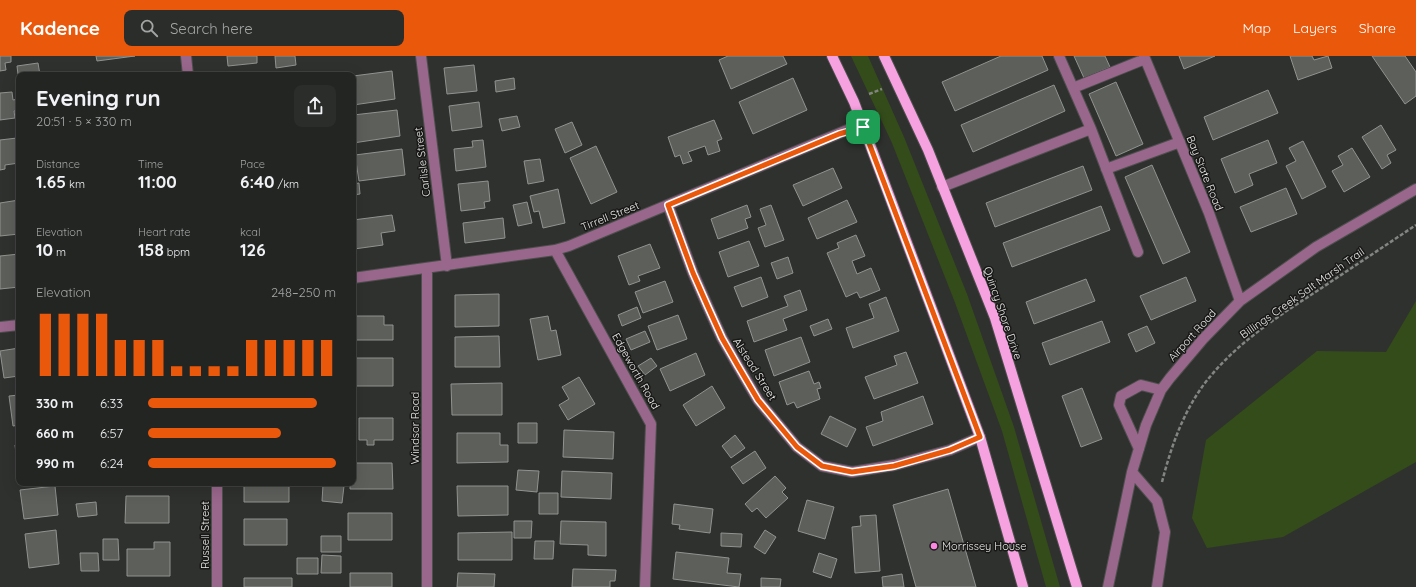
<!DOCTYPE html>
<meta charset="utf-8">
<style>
body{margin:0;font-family:Quicksand,sans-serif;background:#2b2d2a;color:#f1f3f6;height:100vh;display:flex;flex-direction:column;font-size:15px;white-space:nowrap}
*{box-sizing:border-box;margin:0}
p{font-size:13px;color:#a3a5a5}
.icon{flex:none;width:22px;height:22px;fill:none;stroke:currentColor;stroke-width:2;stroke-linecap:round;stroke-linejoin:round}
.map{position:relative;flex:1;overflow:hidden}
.side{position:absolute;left:16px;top:16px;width:340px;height:414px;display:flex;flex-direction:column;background:#232522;border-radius:8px;box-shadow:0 4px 16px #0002,0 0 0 1px #404240}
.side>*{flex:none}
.pin{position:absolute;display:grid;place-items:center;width:34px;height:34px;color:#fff;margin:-17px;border-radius:8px;box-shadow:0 2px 6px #0006}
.round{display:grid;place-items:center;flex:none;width:42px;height:42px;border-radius:8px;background:#2b2d2a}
.overview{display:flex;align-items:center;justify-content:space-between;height:68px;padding:0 20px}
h1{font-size:22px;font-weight:700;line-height:30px}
.stats{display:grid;grid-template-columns:repeat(3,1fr);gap:6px;height:68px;padding:4px 20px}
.stats div{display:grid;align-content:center}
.stats b{font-size:17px;font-weight:700}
.stats small{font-size:11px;font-weight:400}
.stats p{font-size:11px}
.chart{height:112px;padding:8px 20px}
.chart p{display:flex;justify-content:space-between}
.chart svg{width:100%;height:72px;margin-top:4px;stroke:#ea580c;stroke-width:6}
ul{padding:0 20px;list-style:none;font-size:13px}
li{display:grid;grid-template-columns:64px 48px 1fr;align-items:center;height:30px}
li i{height:10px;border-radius:5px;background:#ea580c}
header{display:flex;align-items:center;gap:24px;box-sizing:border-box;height:56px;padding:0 20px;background:#ea580c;color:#fff}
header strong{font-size:19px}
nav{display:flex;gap:22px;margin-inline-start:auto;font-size:14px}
.search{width:280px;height:36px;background:#2b2d2a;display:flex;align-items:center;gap:10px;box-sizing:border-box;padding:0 14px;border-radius:8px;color:#a3a5a5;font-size:15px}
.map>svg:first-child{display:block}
.green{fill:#344c1a}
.building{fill:#5d5f5b;stroke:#90938f}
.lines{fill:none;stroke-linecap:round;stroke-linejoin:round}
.minor-casing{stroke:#4d4f4c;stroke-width:12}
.major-casing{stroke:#4d4f4c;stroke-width:12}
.path{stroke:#838582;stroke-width:2.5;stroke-dasharray:4 2;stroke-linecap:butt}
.minor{stroke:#99668c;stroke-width:10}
.major{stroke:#f6a1e0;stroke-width:10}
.route-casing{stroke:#fff;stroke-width:8}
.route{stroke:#ea580c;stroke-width:5}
.poi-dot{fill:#fd86e1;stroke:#181817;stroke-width:1.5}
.labels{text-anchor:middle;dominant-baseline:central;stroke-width:3;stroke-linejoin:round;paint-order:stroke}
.street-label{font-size:11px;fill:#eaebe9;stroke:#181817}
.poi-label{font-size:11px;fill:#eaebe9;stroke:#181817;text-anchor:start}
</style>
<header>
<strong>Kadence</strong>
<div class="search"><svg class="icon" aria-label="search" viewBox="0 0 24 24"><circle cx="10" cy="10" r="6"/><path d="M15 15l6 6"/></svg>Search here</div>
<nav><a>Map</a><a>Layers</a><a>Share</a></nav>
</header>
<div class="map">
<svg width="1416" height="531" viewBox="0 0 1416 531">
<rect width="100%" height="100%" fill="#2f312e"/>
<path class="green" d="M851,0H868L904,81L967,238L1014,371L1060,531H1046L1002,375L954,244L892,87Z
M1416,245V406L1283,481L1207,492L1192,462L1206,384L1317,295L1386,296Z"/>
<path class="building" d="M0,0H11V6L5,7L6,14L0,15Z
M96,0H135L97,5Z
M227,0H257V7L228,10Z
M275,0H295L296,9L276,12Z
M728,0H783L787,8L731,33L719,4Z
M1001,0H1042L1048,14L955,55L942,26Z
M1074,0H1105L1110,11L1084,22Z
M1179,0H1215L1184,13Z
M1290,0H1312L1314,4L1328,0L1332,12L1298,24Z
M1372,0H1405L1416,16V40L1405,48Z
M38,7L40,19H19V27L17,10Z
M474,9L477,35L447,38L444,12Z
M392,15L395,43L353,49V20Z
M514,22L515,33L496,36L495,25Z
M793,22L807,54L753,78L739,46Z
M1116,26L1143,88L1116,100L1089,38Z
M1054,29L1065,55L973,96L961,69Z
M1268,34L1278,57L1213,84L1204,61Z
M12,36L13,44L18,43L19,54L14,55L15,62L0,64V37Z
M479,46L482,71L452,75L449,50Z
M397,54L400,80L353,87V59Z
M517,60L520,71L502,75L499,63Z
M714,64L722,83L717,85L720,95L708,99L705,90L688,96L692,105L683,108L680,99L675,101L668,81Z
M572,66L582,89L565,97L555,73Z
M1381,69L1396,94L1387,99L1391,107L1382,113L1362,81Z
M17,82L19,107L5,109V113L0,114V84Z
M483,84L486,111L456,115L454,93L473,91L472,85Z
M1268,84L1277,107L1249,118L1253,129L1235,137L1221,103Z
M1303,85L1326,131L1302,143L1286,110L1296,105L1289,92Z
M596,90L617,136L591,148L570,102Z
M1352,92L1370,121L1344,136L1332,115L1343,109L1338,100Z
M402,93L405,119L359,125L355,99Z
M540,103L544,125L528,128L524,105Z
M1152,109L1190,196L1163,208L1125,121Z
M1083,110L1092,134L995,171L986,147Z
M833,112L842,132L803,150L793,129Z
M488,125L490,145L484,146L485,152L461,155L458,128Z
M359,127L360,138L353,139V128Z
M1286,132L1297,158L1251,176L1240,151Z
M558,133L565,167L543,172L539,155L534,156L530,140Z
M19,144V178L0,180V147Z
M847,144L857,166L817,183L808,162Z
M527,146L532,167L518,170L513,149Z
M747,149L751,161L745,163L748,172L718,183L711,163Z
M771,149L784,184L765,191L758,172L766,169L760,153Z
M1101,150L1110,174L1012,211L1003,187Z
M392,159L395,175L381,177L383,189L354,193L353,164Z
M503,162L505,182L465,187L463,167Z
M856,179L865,200L852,205L857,218L871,212L880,234L860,242L857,236L846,241L827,197L839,192L837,187Z
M749,185L759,210L728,221L719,196Z
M650,188L660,212L638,220L640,225L629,229L618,200Z
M19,198V231L0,233V200Z
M788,201L793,217L777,223L771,207Z
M761,221L768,241L742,251L734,231Z
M1186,221L1196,245L1151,264L1140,240Z
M1086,223L1095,245L1034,268L1026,246Z
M665,225L673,246L643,257L635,236Z
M800,234L807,254L783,263L787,274L754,286L747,265L788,250L784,240Z
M499,238V270L455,271V239Z
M886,241L899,275L853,292L846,272L874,262L869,248Z
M637,251L641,262L622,270L618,259Z
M678,259L687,283L657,294L648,270Z
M353,260H384V269H393V284H353Z
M548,260L551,275L556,274L561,299L538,304L530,263Z
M828,263L832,273L814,280L810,270Z
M1102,265L1110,286L1050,309L1042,287Z
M1147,270L1155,287L1136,296L1128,278Z
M645,275L650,286L631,294L626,283Z
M499,280L500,311H455V281Z
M801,281L810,306L774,320L765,294Z
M19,292V320L4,322L0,295Z
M906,296L918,327L874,343L865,321L897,309L894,300Z
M696,297L705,319L670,335L660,313Z
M356,302H393V330H356Z
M651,302L657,310L645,319L638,310Z
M809,315L814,328L819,326L821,332L817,333L820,343L797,352L794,346L787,349L779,326Z
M579,321L595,348L568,364L559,349L569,343L562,331Z
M502,327V359H452L451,328Z
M712,330L725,352L696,370L683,349Z
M1082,332L1102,383L1081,391L1062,340Z
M19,339V369L13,370L9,340Z
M923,340L933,368L873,390L866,371L883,365L881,356Z
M830,360L856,373L847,391L821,378Z
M359,362H393V384H374V389H367V384H359Z
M518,367H537V387H518Z
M564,374L614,376L613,403L563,401Z
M457,377H500V389H508V406L457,407Z
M735,379L745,392L731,402L722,390Z
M19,388V421L15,389Z
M755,395L766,412L743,428L731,411Z
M353,407H392L393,433H350V427H353Z
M518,414L539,415L537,436L516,434Z
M562,415L612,417L611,443L561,441Z
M775,420L786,432L782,436L788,442L766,462L757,452L752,456L745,448Z
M244,427H289V446H244Z
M323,429L344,430L342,447L322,445Z
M55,430L58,459L24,463L20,434Z
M457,430H508V459L458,460Z
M948,433L976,531H916L893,449Z
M539,437H558V458H539Z
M126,440H169V467H125Z
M807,444L834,451L825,483L798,475Z
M96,446L97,459L78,461L76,448Z
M674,448L713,453L710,477L679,473L680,469L672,468Z
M348,457H392V484H348Z
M876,459L880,515L855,517L852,471L861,470L860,460Z
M244,463H287V489H244Z
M514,465H532L531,482H514Z
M561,465L606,466V500L588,499V489L560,488Z
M56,474L59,508L29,512L25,478Z
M765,474L776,481L765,498L754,491Z
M512,476V504H458V477Z
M721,477L742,478L741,491L721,490Z
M321,480H341V496H321Z
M103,483H118L119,504H103Z
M535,485H554L553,503H534Z
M154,486H170V520H127V493H154Z
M676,496L729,502L727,517L741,518L739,531L673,523Z
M80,497H98L99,515H81Z
M819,497L837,503L831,522L813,516Z
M322,499L341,500V517H321Z
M297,502H318V518H297Z
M573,513L616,514L615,525H610V531H572Z
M350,517H392V531H350Z
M458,517L495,518L494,531H457Z
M902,518L904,531H883L882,521Z
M244,522H292V531H244Z
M761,522L781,523L780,531H761Z"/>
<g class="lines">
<g class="minor-casing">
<path id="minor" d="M186,0L188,19
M421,0L447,210
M1059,0L1091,73
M1144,0L1209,157L1240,245
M1073,32L1145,3
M1106,113L1180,86
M942,131L1091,73L1138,196
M668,149L693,217L708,251L722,282L738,310L758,344L797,391L822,410L852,416L895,409L950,394L980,381
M555,194L651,368L645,531
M353,222L555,194L569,190L847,74L863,71
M0,271L19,269
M1139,393L1119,349L1121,340L1141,329L1161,334
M1132,416L1157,445L1165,476L1157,531
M217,427V531
M427,531V213
M1108,531L1132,416L1146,369L1161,334L1170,322L1203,283L1240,245L1316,191L1416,133"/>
</g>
<g class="major-casing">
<path id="major" d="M832,0L854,46L980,381L1023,531
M884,0L928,94L995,262L1077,531"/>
</g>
<path class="path" d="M869,38L882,33
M1162,426C1171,391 1183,356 1205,327C1235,288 1277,261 1317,235C1350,213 1383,191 1416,169"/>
<use href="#minor" class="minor"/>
<use href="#major" class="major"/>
</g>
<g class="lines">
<g class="route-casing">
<path id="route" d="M863,71L980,381L950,394L894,410L852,416L822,410L797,391L758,344L738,310L722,282L708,251L693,217L668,149L839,78Z"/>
</g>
<use href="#route" class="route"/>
</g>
<circle class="poi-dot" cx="934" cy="490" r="4"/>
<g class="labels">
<g class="street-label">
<text transform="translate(422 106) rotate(-97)">Carlisle Street</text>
<text transform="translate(1205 117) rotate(68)">Bay State Road</text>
<text transform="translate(610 160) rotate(-22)">Tirrell Street</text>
<text transform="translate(1302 237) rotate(-35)">Billings Creek Salt Marsh Trail</text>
<text transform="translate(1003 257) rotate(71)">Quincy Shore Drive</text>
<text transform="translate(1192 279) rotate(-48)">Airport Road</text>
<text transform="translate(755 313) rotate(58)">Alstead Street</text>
<text transform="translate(636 315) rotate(61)">Edgeworth Road</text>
<text transform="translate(415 372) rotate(-90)">Windsor Road</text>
<text transform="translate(205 479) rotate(-90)">Russell Street</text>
</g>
<g class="poi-label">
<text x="942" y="490">Morrissey House</text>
</g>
</g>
</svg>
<div class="pin" style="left:863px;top:71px;background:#1e9e55"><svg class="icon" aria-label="arrive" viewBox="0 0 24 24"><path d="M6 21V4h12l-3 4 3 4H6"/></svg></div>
<section class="side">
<div class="overview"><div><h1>Evening run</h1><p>20:51 · 5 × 330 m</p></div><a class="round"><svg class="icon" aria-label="share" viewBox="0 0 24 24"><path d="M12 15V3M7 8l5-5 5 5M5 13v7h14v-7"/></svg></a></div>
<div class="stats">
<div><p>Distance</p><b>1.65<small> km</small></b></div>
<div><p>Time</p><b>11:00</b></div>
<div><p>Pace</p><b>6:40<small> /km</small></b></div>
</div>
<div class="stats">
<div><p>Elevation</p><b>10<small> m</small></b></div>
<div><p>Heart rate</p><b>158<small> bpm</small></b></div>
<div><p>kcal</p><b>126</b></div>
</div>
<div class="chart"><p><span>Elevation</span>248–250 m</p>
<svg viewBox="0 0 160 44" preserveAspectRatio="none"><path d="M5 44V6M15 44V6M25 44V6M35 44V6M45 44V22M55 44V22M65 44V22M75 44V38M85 44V38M95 44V38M105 44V38M115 44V22M125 44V22M135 44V22M145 44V22M155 44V22"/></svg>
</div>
<ul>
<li><b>330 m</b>6:33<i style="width:90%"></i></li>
<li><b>660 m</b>6:57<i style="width:71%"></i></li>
<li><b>990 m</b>6:24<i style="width:100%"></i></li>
</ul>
</section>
</div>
